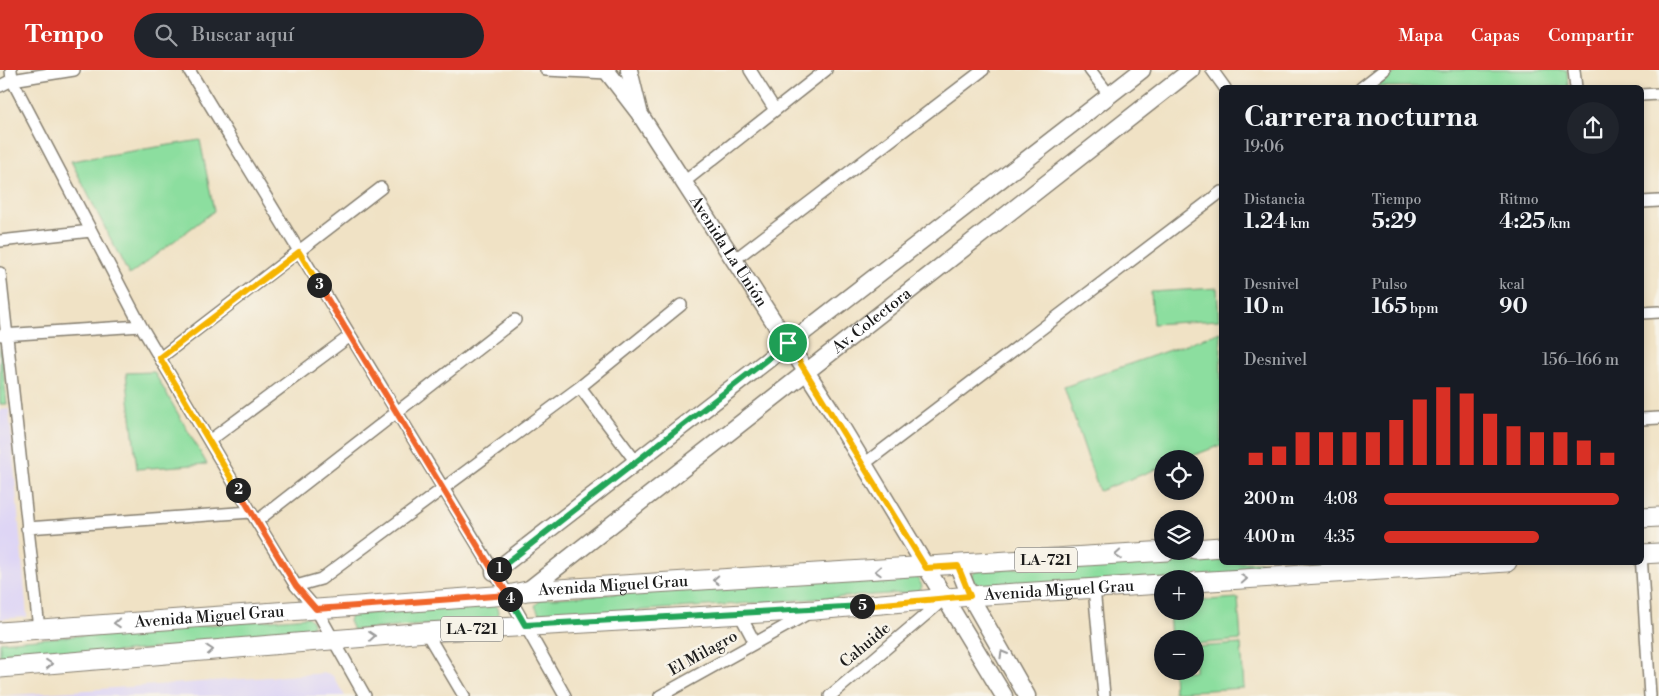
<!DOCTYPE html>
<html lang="es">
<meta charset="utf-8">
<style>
body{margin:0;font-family:"Libre Bodoni",serif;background:#20242c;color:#f1f3f6;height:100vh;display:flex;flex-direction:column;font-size:19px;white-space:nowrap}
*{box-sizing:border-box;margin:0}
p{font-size:16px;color:#9ea1a6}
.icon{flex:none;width:28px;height:28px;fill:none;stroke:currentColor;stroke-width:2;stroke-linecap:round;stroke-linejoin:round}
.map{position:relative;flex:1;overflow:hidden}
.details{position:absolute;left:1219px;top:15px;width:425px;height:480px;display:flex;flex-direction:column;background:#171b24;border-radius:8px;box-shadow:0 2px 8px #0003}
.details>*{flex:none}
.buttons{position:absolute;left:1154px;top:380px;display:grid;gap:10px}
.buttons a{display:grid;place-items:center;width:50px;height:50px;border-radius:50%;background:#171b24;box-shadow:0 2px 8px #0003;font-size:25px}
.pin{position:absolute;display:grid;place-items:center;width:42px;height:42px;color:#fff;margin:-21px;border:2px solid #fff;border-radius:50%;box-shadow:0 1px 5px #0007}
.km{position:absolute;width:25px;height:25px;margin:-12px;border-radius:50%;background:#222;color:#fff;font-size:14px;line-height:25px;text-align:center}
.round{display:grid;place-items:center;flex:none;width:52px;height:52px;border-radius:26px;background:#20242c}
.overview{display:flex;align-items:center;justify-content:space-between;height:85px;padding:0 25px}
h1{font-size:28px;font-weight:800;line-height:38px}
.metrics{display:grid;grid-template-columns:repeat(3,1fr);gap:8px;height:85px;padding:5px 25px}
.metrics div{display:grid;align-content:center}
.metrics b{font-size:21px;font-weight:800}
.metrics small{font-size:14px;font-weight:400}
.metrics p{font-size:14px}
.chart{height:140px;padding:10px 25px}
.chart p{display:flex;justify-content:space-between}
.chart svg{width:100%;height:90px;margin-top:5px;stroke:#d93025;stroke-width:6}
ul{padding:0 25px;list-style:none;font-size:16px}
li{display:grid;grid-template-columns:80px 60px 1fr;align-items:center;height:38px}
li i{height:12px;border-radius:6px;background:#d93025}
header{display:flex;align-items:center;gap:30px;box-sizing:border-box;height:70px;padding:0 25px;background:#d93025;color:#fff}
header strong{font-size:24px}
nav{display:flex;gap:28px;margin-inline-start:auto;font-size:18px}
.search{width:350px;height:45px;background:#20242c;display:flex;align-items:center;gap:12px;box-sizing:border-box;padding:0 18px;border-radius:28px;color:#9ea1a6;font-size:19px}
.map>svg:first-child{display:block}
.built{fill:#ded5f5}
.green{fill:#8cde9f;stroke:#547d5e}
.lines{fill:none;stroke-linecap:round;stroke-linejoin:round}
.street-casing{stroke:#867f70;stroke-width:14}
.secondary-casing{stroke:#867f70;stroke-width:19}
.primary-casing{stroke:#867f70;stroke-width:21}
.street{stroke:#fff;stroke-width:11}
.secondary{stroke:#fff;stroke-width:16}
.primary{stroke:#fff;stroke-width:19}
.oneway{stroke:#999}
.split-1-casing{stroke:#fff;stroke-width:10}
.split-2-casing{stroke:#fff;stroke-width:10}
.split-3-casing{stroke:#fff;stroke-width:10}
.split-4-casing{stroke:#fff;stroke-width:10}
.split-5-casing{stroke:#fff;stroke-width:10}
.split-6-casing{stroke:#fff;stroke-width:10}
.split-1{stroke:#22a559;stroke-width:6}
.split-2{stroke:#f0652b;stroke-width:6}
.split-3{stroke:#f5b400;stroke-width:6}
.split-4{stroke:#f0652b;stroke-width:6}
.split-5{stroke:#22a559;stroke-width:6}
.split-6{stroke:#f5b400;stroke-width:6}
.labels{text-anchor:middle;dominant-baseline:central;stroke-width:5;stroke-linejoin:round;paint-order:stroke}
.shield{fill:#f7f3e8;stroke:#5e5c59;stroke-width:1}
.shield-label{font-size:15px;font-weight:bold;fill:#1c1c1c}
.street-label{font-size:16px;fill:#1c1c1c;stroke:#f7f3e8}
</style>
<header>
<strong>Tempo</strong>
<div class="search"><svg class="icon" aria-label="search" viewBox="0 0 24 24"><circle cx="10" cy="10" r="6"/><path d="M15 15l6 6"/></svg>Buscar aquí</div>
<nav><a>Mapa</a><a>Capas</a><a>Compartir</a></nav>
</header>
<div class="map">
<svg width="1659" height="626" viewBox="0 0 1659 626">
<rect width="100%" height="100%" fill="#f7f3e8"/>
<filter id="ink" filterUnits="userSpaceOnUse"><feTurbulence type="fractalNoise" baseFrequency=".02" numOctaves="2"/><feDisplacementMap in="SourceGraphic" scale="10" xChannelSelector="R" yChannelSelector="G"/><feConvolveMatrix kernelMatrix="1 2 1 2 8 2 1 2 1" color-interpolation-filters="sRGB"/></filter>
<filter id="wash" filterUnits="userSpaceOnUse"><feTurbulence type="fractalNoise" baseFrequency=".0096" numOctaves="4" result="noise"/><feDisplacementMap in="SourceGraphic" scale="20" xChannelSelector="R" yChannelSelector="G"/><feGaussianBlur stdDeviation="1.12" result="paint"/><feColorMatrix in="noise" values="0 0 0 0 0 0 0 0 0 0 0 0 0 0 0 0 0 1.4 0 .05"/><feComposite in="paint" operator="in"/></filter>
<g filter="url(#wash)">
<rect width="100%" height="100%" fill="#f0e2c5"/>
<path class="built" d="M9,339L27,547L0,549V340Z
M327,603L333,606L345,626H0Z"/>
<path class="green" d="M1399,0H1567L1568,17H1376Z
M200,70L214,141L129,205L71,91Z
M1217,218L1219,250L1153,254L1151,222Z
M1221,262V375L1184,389H1162V397L1099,421L1064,317Z
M0,271L7,334H0Z
M154,302L207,394L137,399L126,303Z
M1221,484V492L1427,493L974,521L970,506L976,501Z
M915,502L922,516L919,522L541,547L535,536L541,529Z
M1238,528L1241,570L1195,574V569H1171L1169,541H1195V531Z
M495,533L498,542V550L353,560L349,551L351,545Z
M308,547L313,552L311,564L0,593V572Z
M1241,574L1244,618L1174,622L1173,601H1195V577Z"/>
</g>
<g filter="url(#ink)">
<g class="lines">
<g class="street-casing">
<path id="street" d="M11,0L12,10L141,256L251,442L296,516L316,539L365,626
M189,0L508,525L565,626
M546,0L608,3
M750,0L775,40
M1090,0L1110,26
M1212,0L1225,18
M1574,0L1576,18
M0,16L12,10L74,0
M1361,18L1384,0
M1641,25L1659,24
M684,112L826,0
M1641,132L1659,131
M0,171L91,161
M734,190L983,0
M0,203L39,559
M1641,243L1659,242
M2,265L141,256
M160,288L381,118
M580,317L636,392
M1641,349L1659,348
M209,371L350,266
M864,394L1221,122
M257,451L515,250
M27,458L251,442
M1641,484L1650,626
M296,516L321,509L580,317L681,235
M1094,518L1104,625
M739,543L755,573
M426,562L464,626
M660,626L809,543
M830,626L943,530"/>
</g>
<g class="secondary-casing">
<g id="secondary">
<path id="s1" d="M606,0L639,43L833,343L1004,626"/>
<path d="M629,0L639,41"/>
<path d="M958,496L970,526L1027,626"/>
<path d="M494,502L1142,0"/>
<path id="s2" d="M527,521L1191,0"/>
</g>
</g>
<g class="primary-casing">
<g id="primary">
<path d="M1641,448L1659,447"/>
<path d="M1195,479L1221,477"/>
<path d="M1641,484L1659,483"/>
<path d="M1195,512L1507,492"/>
<path id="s3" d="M0,562L508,525L527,521L1167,481"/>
<path id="s4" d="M0,598L426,562L815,540L970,526L1162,514"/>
</g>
</g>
<use href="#street" class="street"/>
<use href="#secondary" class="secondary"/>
<use href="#primary" class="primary"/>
</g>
<defs><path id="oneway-chevron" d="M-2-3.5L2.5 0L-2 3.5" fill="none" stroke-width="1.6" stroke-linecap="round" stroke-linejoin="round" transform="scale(1.25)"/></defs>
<g class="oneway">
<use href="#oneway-chevron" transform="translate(1118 485) rotate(176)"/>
<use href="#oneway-chevron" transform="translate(878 501) rotate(177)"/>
<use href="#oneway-chevron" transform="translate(1244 509) rotate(-4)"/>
<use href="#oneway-chevron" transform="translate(716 510) rotate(177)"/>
<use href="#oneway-chevron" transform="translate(117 553) rotate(176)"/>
<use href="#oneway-chevron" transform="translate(372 566) rotate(-5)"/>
<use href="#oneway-chevron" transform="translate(210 580) rotate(-5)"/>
<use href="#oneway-chevron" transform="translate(1003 584) rotate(-120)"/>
<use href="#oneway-chevron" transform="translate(49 594) rotate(-5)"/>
</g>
</g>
<g class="lines" filter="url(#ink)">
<g class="split-1-casing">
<path id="split-1" d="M499,499L788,273"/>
</g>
<g class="split-2-casing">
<path id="split-2" d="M238,420L296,516L316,539L508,525L494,502L499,499"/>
</g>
<g class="split-3-casing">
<path id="split-3" d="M238,420L160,288L299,182L319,215"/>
</g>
<g class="split-4-casing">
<path id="split-4" d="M319,215L510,529"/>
</g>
<g class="split-5-casing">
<path id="split-5" d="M510,529L525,555L862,536"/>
</g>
<g class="split-6-casing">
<path id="split-6" d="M788,273L926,498L958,496L970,526L862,536"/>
</g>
<use href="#split-1" class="split-1"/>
<use href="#split-2" class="split-2"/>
<use href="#split-3" class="split-3"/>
<use href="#split-4" class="split-4"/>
<use href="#split-5" class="split-5"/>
<use href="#split-6" class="split-6"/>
</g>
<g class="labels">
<g class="shield">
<rect x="1015" y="477.5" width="62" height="25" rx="4"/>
<rect x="441" y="546.5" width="62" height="25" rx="4"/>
</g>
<g class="shield-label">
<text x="1046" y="490">LA-721</text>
<text x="472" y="559">LA-721</text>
</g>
<g class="street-label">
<text stroke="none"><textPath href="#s1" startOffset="219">Avenida La Unión</textPath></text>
<text stroke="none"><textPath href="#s2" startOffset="438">Av. Colectora</textPath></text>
<text stroke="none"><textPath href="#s3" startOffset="615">Avenida Miguel Grau</textPath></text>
<text stroke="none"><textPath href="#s4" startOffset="1062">Avenida Miguel Grau</textPath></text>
<text stroke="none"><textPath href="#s3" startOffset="210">Avenida Miguel Grau</textPath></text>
<text transform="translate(865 575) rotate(-40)">Cahuide</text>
<text transform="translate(703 583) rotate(-29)">El Milagro</text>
</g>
</g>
</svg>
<div class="buttons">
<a><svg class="icon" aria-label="locate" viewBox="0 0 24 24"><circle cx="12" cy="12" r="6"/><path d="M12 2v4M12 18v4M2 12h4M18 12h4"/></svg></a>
<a><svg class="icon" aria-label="layers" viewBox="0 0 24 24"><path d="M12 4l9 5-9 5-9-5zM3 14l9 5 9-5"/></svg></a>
<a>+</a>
<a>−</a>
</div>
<div class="pin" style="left:788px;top:273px;background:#1e9e55"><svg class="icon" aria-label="arrive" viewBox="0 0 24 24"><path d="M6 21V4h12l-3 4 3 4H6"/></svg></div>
<b class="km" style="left:499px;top:499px">1</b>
<b class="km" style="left:238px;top:420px">2</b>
<b class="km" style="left:319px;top:215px">3</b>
<b class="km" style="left:510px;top:529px">4</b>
<b class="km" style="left:862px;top:536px">5</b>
<section class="details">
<div class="overview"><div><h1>Carrera nocturna</h1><p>19:06</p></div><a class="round"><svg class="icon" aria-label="share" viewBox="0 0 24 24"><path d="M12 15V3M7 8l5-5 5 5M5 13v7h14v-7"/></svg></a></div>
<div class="metrics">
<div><p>Distancia</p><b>1.24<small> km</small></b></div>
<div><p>Tiempo</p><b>5:29</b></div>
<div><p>Ritmo</p><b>4:25<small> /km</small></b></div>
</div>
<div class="metrics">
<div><p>Desnivel</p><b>10<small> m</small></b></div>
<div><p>Pulso</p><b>165<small> bpm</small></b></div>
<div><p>kcal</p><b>90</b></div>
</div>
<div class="chart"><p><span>Desnivel</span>156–166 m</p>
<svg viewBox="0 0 160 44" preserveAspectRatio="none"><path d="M5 44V38M15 44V35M25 44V28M35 44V28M45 44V28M55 44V28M65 44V22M75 44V12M85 44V6M95 44V9M105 44V19M115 44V25M125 44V28M135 44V28M145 44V32M155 44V38"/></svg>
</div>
<ul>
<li><b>200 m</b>4:08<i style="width:100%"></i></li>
<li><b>400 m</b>4:35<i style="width:66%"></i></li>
</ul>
</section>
</div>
